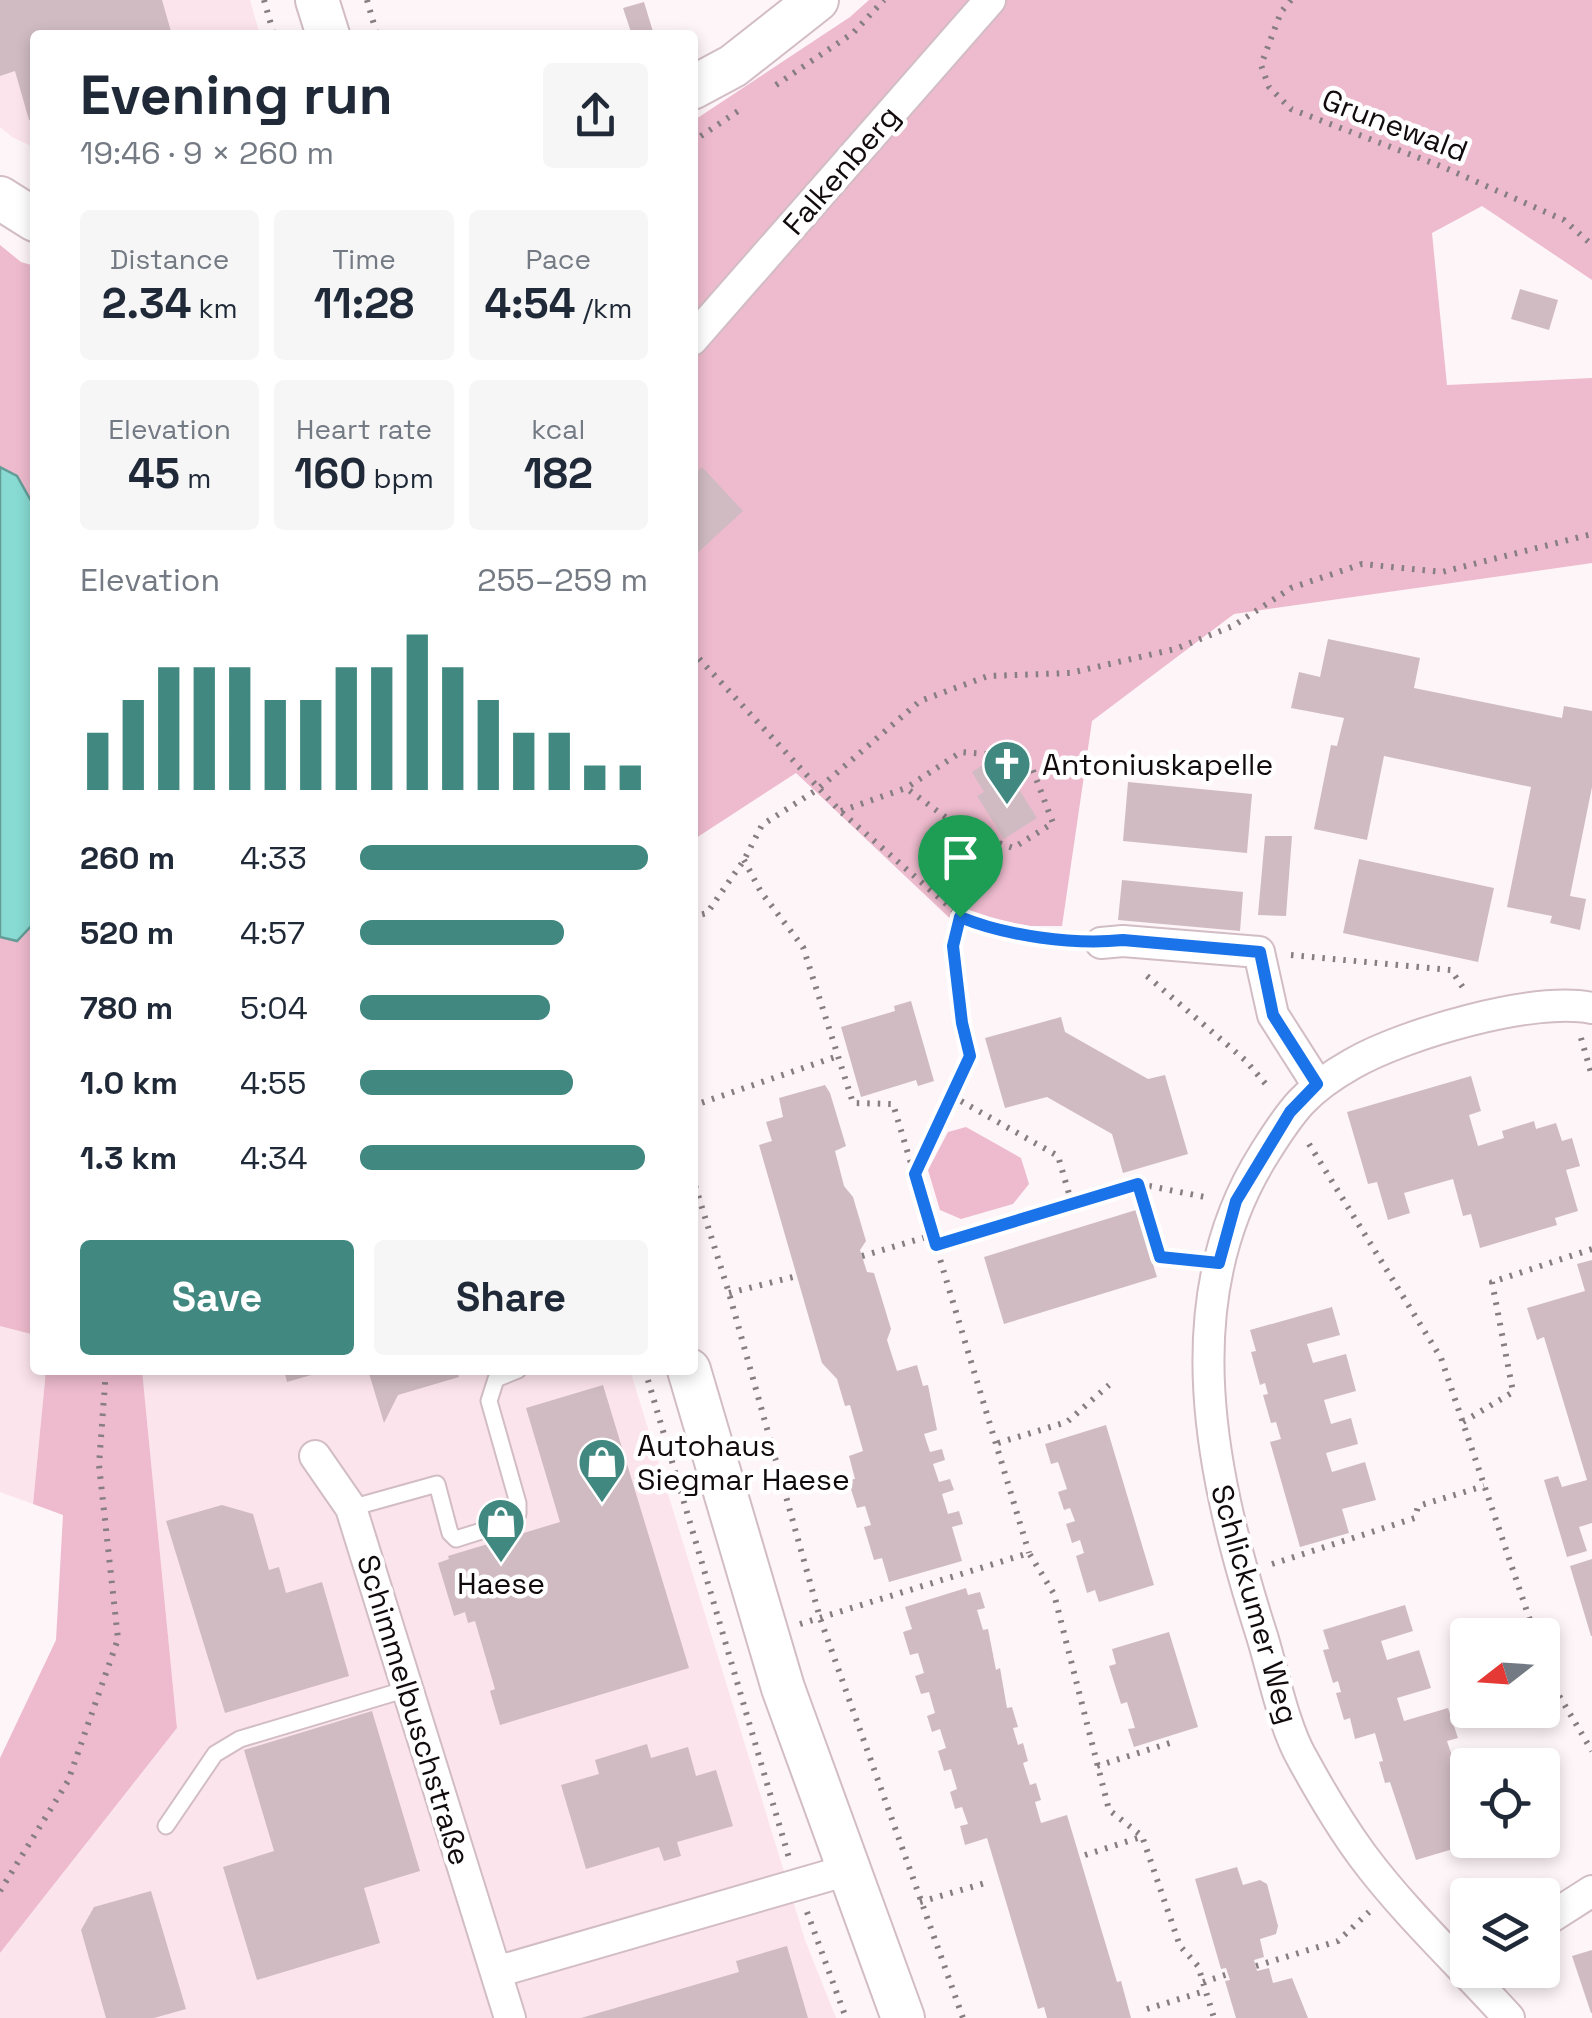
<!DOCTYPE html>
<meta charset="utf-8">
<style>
body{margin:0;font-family:"Space Grotesk",sans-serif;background:#f6f6f7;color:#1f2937;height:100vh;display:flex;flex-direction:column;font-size:38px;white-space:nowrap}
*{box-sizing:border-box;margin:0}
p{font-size:32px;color:#747a83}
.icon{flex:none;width:55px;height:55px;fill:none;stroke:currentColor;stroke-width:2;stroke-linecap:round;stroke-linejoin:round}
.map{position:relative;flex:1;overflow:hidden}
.sheet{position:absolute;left:30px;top:30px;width:668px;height:1345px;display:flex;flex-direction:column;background:#fff;border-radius:10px;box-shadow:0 5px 15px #0003}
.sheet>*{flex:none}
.needle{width:65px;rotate:253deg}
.fabs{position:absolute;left:1450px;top:1618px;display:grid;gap:20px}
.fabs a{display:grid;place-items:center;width:110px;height:110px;border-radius:10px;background:#fff;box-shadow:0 5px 15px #0003;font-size:50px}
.pin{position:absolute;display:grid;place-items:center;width:85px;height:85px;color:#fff;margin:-102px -42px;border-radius:50% 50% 50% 0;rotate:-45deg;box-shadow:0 0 10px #0007}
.pin .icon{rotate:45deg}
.round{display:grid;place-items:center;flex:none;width:105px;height:105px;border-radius:10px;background:#f6f6f7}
.head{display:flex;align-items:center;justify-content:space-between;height:170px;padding:0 50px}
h1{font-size:55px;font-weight:700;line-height:75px}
.figures{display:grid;grid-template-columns:repeat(3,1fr);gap:15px;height:170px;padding:10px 50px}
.figures div{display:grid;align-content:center;border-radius:10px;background:#f6f6f7;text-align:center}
.figures b{font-size:42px;font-weight:700}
.figures small{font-size:28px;font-weight:400}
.figures p{font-size:28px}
.chart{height:280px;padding:20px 50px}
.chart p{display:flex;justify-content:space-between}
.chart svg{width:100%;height:180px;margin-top:10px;stroke:#418881;stroke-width:6}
.cta{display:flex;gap:20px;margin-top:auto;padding:20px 50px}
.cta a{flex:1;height:115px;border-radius:10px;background:#418881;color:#fff;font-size:40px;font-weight:700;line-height:115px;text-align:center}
.cta a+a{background:#f6f6f7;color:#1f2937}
ul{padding:0 50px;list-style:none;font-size:32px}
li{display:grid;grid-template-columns:160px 120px 1fr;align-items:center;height:75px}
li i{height:25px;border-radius:12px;background:#418881}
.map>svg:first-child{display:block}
.built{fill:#fce4ec}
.green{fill:#edbbcd}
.water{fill:#87dbd3;stroke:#649d98;stroke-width:2.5}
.building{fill:#d0bbc2}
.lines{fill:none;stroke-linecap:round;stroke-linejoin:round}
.lane-casing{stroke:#d2bdc4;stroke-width:19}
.street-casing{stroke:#d2bdc4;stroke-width:34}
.secondary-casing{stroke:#d2bdc4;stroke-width:46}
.path{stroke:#867e81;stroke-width:6;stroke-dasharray:2.5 8;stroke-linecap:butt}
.lane{stroke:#fff;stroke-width:15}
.street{stroke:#fff;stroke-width:30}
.secondary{stroke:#fff;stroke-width:42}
.route-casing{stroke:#fff;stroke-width:20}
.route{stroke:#1a73e8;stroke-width:12}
.labels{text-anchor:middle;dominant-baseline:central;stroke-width:9;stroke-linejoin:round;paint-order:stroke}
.street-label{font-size:30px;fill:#120b0e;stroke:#fff}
.poi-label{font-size:30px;fill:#120b0e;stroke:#fff;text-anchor:start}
</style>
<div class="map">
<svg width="1592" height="2018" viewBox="0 0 1592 2018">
<rect width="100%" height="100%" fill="#fef5f8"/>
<path class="built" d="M0,0H250L260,35H35V148L12,137L0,127Z
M0,1315L35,1330V1370H46L33,1504L0,1492Z
M142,1370H630L805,1940L836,2018H0V1953L177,1728Z"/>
<path class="green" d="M869,0H1592V280L1482,206L1432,233L1447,385L1592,378V563L1234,614L1092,721L1062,926H958L796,773L693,840V121L850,17Z
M0,245L21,262L35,266V1335L0,1326Z
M966,1127L1021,1158L1029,1184L1013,1204L961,1219L940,1210L928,1170L948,1132Z
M46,1370H142L177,1728L0,1953V1758L56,1640L63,1515L33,1504Z"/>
<path class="water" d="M0,467L17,476L35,508V922L17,941L0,937Z"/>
<path class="building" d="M0,0H162L172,35H35V118L29,120L15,71L0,76Z
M644,2L654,35H632L623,8Z
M1520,289L1558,300L1549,330L1511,319Z
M702,467L743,511L692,558V476Z
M1328,639L1420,658L1414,688L1562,718L1564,706L1592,711V787L1570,896L1586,899L1580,930L1550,923L1552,916L1507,907L1531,787L1384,756L1367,840L1314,829L1331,745L1337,746L1344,718L1291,708L1299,672L1320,677Z
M992,759L1004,778L1010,775L1037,818L1004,839L977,796L984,792L972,772Z
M1128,782L1252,794L1247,853L1123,841Z
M1265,836H1292L1286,916L1258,915Z
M1359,859L1494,888L1478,962L1343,933Z
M1122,880L1243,892L1240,931L1118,920Z
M911,1001L934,1081L918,1086L916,1080L861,1097L841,1027L895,1011L894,1006Z
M1061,1017L1065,1032L1148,1079L1165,1075L1188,1154L1123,1173L1112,1134L1047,1097L1005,1108L985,1038Z
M1471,1076L1481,1111L1469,1115L1478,1146L1504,1138L1502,1131L1534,1121L1536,1129L1556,1123L1562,1141L1572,1138L1580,1166L1566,1170L1578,1211L1555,1218L1557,1225L1480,1248L1471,1214L1463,1216L1453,1179L1404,1193L1410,1213L1388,1220L1377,1182L1368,1184L1347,1112Z
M825,1085L830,1093L846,1146L835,1151L844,1186L853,1197L866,1241L860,1250L867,1272L874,1273L891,1329L887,1340L897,1371L917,1365L923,1386L928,1385L937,1430L924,1434L930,1452L942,1449L945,1460L933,1464L939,1482L950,1479L954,1490L942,1494L948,1514L959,1511L963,1524L952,1527L962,1561L889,1582L882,1558L874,1560L864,1527L871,1525L865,1506L857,1508L848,1480L855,1479L849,1456L863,1451L850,1405L845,1406L837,1379L822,1363L759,1145L772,1141L766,1122L783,1117L779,1098Z
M1136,1210L1157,1277L1004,1324L984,1257Z
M1592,1260V1523L1579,1527L1587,1551L1567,1557L1544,1480L1558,1476L1562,1487L1587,1480L1544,1337L1537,1340L1527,1308L1585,1291L1577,1264Z
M1332,1307L1340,1335L1307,1344L1313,1363L1346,1354L1356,1391L1324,1400L1331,1424L1351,1418L1358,1444L1326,1453L1332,1472L1365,1462L1376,1500L1342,1509L1349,1533L1300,1547L1270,1442L1281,1439L1276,1422L1271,1423L1263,1395L1268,1394L1265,1383L1260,1385L1251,1352L1256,1351L1250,1330Z
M284,1370H325V1371L287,1382Z
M368,1370H457L459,1377L398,1395L384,1423Z
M603,1385L689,1668L500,1725L490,1691L495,1689L475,1621L468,1623L465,1612L454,1616L438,1563L449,1559L448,1556L560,1522L526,1408Z
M1106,1425L1154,1585L1099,1602L1095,1590L1087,1593L1076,1556L1084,1553L1080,1540L1072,1543L1066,1524L1075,1521L1070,1508L1064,1510L1058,1492L1067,1489L1058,1462L1051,1464L1045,1444Z
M222,1505L253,1514L269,1570L279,1567L286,1593L322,1582L349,1676L225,1713L166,1521Z
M1592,1559V1636H1591L1570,1566Z
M966,1588L968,1595L980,1592L985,1608L977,1610L983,1630L988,1629L996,1670L1000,1668L1007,1708L1012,1707L1018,1727L1013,1728L1018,1745L1023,1743L1028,1761L1023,1763L1030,1785L1036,1783L1041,1800L1035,1802L1041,1823L1067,1815L1117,1982L1121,1981L1131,2018H1047L1044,2007L1038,2009L987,1838L965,1845L960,1826L968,1824L962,1807L955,1809L950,1792L957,1789L951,1769L944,1771L938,1751L946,1748L940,1729L932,1732L927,1716L935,1713L929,1692L921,1694L915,1676L924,1673L918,1653L910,1655L903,1632L912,1629L905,1607Z
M1405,1605L1413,1631L1381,1641L1387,1660L1419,1650L1431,1688L1397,1698L1404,1721L1448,1708L1458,1738L1447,1741L1453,1759L1468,1755L1471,1765H1468V1840L1480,1841L1416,1860L1390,1782L1385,1783L1379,1762L1383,1761L1375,1733L1355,1739L1350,1718L1344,1720L1336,1693L1341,1692L1338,1681L1333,1683L1323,1650L1329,1649L1323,1630Z
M1169,1632L1198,1727L1134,1747L1128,1729L1135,1728L1127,1702L1121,1704L1109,1666L1116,1664L1112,1649Z
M372,1711L420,1871L364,1888L380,1943L257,1980L223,1867L274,1851L244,1750Z
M647,1744L651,1758L688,1747L696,1776L716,1770L733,1826L677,1842L681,1856L664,1861L659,1847L586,1869L561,1785L599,1774L595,1760Z
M1237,1867L1243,1885L1260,1880L1267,1884L1278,1926L1276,1934L1260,1939L1264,1957L1254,1960L1257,1971L1269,1968L1273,1983L1292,1978L1308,2018H1236L1225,1981L1230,1980L1226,1968L1221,1969L1195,1879Z
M151,1891L186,2009L154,2018H106L81,1930L94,1907Z
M787,1946L808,2018H581L739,1972L736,1961Z
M1592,1950V2013H1591L1572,1956Z"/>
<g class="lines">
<g class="lane-casing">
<path id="lane" d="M351,1508L437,1484L450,1533L456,1539L510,1522L518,1514V1503L489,1401L496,1379L518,1370
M166,1826L215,1754L240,1739L407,1689"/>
</g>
<g class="street-casing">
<path id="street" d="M692,340L990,0
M1101,943L1123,941L1259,952L1273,1015L1317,1084
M315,1456L351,1508L510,2018
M1542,1923L1592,1891
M496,1972L848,1870
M1509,2018C1460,1964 1405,1913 1362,1855C1340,1825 1320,1791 1302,1758C1284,1727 1273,1672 1262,1636C1212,1480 1171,1302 1264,1154C1292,1109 1306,1090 1352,1064C1404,1034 1534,996 1592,1008"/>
</g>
<g class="secondary-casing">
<path id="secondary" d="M317,0L328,35
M692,88L733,66L817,0
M0,198L35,220
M689,1370L783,1688L903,2018"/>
</g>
<path class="path" d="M264,0L274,35
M367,0L377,35
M1291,0L1281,12L1261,65L1269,87L1291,109L1443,167L1564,220L1592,245
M776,85L853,33L884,0
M692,142L741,109
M692,651L840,811L961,917L992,930L1071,939
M841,811L906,788L963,830L1013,848L1053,823L1032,768L998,755L961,752L906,788
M744,860L761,892L803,947L853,1103L893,1104L1029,1553
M692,917L707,913L744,860L762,825L818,789L920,701L988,676L1070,673L1175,649L1233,626L1291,588L1362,564L1442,572L1592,534
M1291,955L1451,970L1466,992
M1147,976L1245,1060L1270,1089
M1581,1038L1592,1076
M952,1096L1058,1156L1072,1204
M692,1106L838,1056
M1309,1144L1441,1358L1535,1635
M916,1172L970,1056L961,1023L953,945L961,917
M692,1176L729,1293L820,1618L963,2018
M1139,1184L1210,1198
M936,1245L1137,1184L1160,1257L1191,1260
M862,1256L933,1235
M729,1293L797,1276
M645,1370L789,1858
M1463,1422L1513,1392L1492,1282L1592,1249
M998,1443L1067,1422L1109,1385
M1272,1564L1415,1518L1418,1506L1484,1486
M800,1624L1029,1553L1054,1594L1109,1810L1142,1836L1180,1946L1198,1966L1214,2018
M1542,1658L1551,1682L1592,1751
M1097,1766L1176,1741
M1085,1855L1141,1837
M0,1891L68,1781L118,1639L99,1465L106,1370
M920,1902L985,1883
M807,1912L846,2018
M1256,1966L1338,1941L1369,1912
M1203,1982L1228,1974
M1147,2009L1205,1991"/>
<use href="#lane" class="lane"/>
<use href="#street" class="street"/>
<use href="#secondary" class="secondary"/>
</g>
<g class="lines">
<g class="route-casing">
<path id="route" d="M960,917C1006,936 1073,945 1123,940L1260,952L1273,1015L1317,1084L1290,1112L1236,1201L1219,1263L1160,1257L1138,1184L936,1245L915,1174L970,1056L962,1023L953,946Z"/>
</g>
<use href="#route" class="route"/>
</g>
<defs>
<g id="church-pin" transform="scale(2.5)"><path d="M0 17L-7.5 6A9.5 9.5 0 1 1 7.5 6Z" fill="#418881" stroke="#fff"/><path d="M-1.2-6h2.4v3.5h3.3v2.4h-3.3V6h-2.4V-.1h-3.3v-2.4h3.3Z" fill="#fff"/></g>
<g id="shop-pin" transform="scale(2.5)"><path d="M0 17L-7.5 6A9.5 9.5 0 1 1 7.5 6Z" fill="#418881" stroke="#fff"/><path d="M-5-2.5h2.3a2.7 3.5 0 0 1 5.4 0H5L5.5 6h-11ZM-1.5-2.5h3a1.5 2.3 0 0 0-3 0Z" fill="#fff"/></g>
</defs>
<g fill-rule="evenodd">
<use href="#church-pin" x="1007" y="764"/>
<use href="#shop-pin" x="602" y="1462"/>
<use href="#shop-pin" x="501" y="1522"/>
</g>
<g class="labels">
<g class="street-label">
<text transform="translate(1395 125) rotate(21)">Grunewald</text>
<text transform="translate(841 170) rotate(-49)">Falkenberg</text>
<text transform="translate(1255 1604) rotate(74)">Schlickumer Weg</text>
<text transform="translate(414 1710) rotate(73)">Schimmelbuschstraße</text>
</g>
<g class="poi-label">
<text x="1042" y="764">Antoniuskapelle</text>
<text x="637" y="1445">Autohaus<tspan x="637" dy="34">Siegmar Haese</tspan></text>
<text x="501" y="1583" text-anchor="middle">Haese</text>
</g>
</g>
</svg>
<div class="fabs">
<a><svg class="needle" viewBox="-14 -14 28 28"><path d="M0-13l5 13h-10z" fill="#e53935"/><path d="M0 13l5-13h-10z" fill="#747a83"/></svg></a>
<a><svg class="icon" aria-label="locate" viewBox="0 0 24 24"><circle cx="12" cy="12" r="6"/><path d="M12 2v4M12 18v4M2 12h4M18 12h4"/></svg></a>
<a><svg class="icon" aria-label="layers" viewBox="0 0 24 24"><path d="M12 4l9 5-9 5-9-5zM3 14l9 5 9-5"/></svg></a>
</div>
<div class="pin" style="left:960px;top:917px;background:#1e9e55"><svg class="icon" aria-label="arrive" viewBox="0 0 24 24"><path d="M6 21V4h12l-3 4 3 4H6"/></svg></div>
<section class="sheet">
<div class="head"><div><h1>Evening run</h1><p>19:46 · 9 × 260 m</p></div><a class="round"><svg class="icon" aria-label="share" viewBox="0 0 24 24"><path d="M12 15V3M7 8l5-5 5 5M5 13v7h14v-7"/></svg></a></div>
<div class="figures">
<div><p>Distance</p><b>2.34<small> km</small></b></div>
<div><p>Time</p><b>11:28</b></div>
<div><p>Pace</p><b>4:54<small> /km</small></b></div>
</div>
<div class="figures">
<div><p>Elevation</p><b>45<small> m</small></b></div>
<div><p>Heart rate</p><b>160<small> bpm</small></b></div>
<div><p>kcal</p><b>182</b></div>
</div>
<div class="chart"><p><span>Elevation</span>255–259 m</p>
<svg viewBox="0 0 160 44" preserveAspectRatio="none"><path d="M5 44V30M15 44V22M25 44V14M35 44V14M45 44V14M55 44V22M65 44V22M75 44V14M85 44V14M95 44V6M105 44V14M115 44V22M125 44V30M135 44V30M145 44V38M155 44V38"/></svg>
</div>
<ul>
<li><b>260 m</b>4:33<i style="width:100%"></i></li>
<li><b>520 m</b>4:57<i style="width:71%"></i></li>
<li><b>780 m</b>5:04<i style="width:66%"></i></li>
<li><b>1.0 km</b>4:55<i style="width:74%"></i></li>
<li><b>1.3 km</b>4:34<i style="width:99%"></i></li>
</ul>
<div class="cta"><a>Save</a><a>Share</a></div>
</section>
</div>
